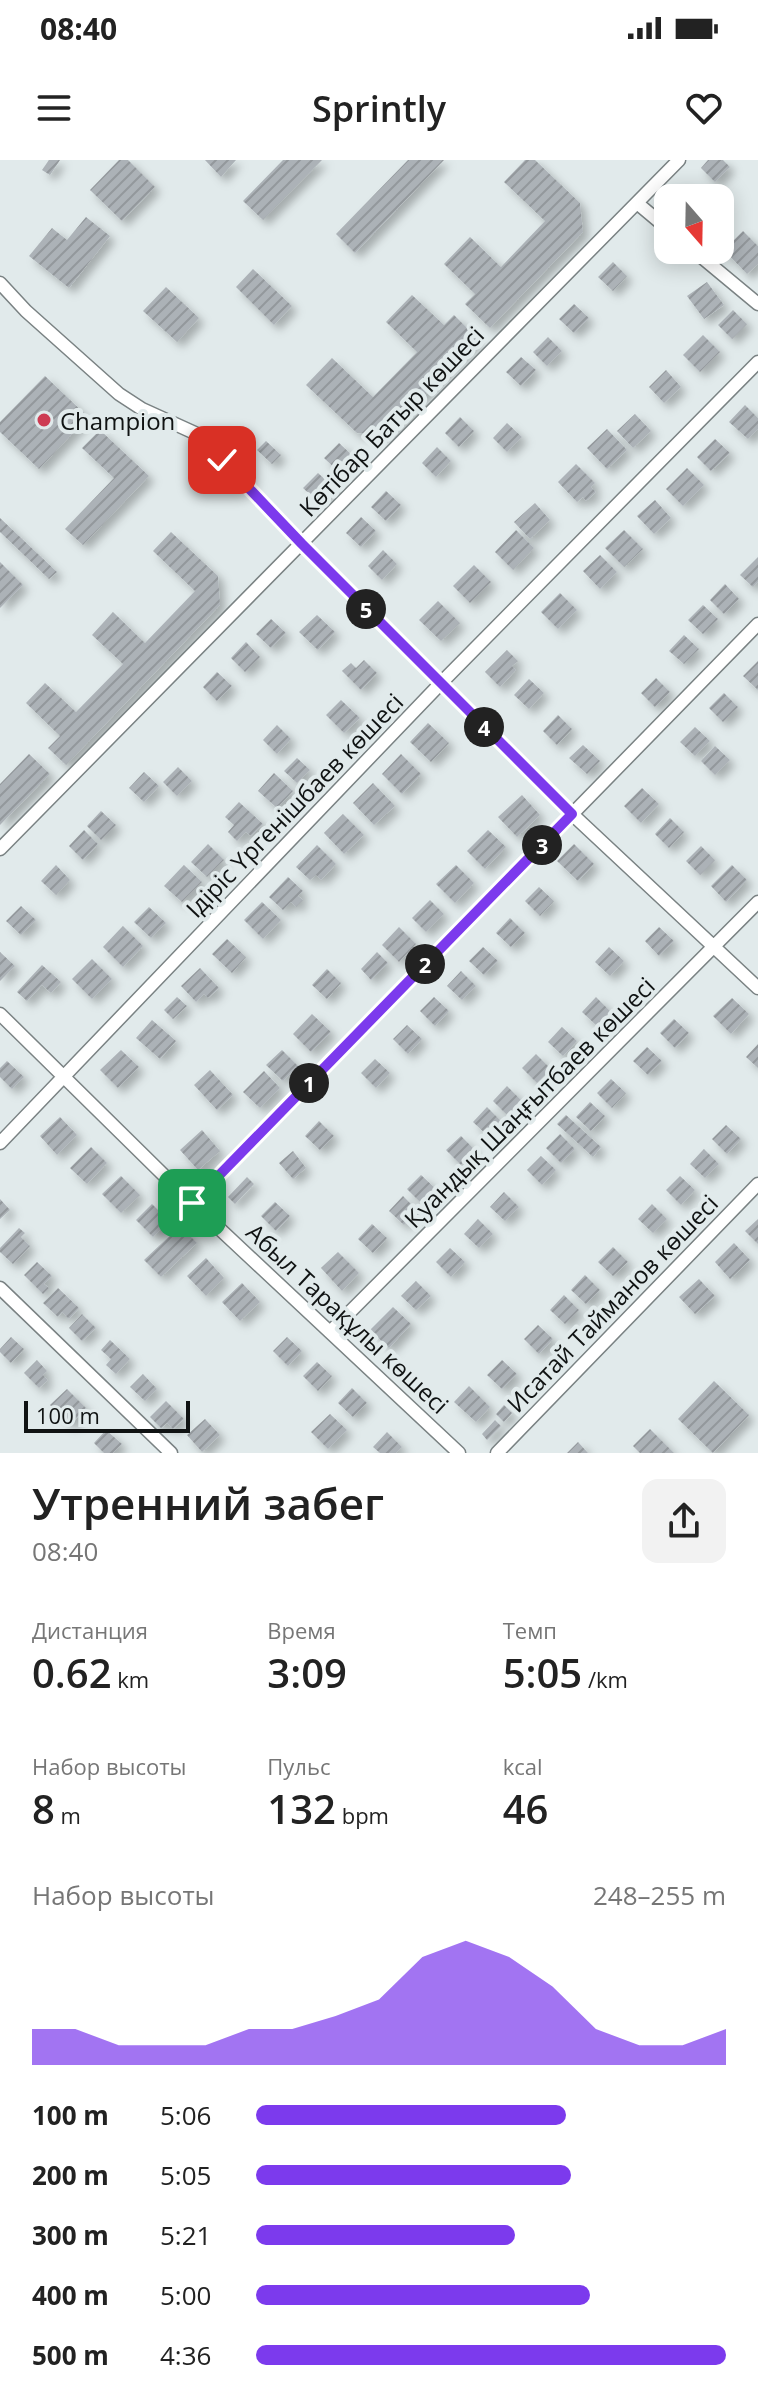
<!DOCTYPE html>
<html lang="ru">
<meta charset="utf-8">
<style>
body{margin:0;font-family:"Open Sans",sans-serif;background:#f2f2f2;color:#222;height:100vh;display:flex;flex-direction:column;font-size:30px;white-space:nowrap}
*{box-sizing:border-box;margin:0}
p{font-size:26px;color:#767676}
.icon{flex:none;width:44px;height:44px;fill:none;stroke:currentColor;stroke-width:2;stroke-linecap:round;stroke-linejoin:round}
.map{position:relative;height:1293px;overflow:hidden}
.details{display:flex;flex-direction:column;background:#fff;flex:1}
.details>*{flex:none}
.needle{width:52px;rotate:160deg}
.controls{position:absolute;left:654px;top:24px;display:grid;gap:16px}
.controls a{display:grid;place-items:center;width:80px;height:80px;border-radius:16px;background:#fff;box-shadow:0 4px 20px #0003;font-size:40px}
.scale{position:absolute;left:24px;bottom:20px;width:166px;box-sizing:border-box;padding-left:8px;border:4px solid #101313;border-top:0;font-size:22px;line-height:28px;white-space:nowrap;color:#101313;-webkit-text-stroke:6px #e1eaeb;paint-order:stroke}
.pin{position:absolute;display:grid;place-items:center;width:68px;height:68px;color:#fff;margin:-34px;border-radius:16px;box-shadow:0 4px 12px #0006}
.km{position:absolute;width:40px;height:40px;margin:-20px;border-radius:50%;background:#222;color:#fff;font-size:22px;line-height:40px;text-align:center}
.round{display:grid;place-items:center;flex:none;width:84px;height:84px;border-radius:16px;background:#f2f2f2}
.summary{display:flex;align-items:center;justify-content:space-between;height:136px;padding:0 32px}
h1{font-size:44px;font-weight:600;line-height:60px}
.metrics{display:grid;grid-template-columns:repeat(3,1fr);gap:12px;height:136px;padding:8px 32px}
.metrics div{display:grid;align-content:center}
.metrics b{font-size:40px;font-weight:600}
.metrics small{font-size:22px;font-weight:400}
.metrics p{font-size:22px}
.chart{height:224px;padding:16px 32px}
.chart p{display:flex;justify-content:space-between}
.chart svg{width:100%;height:144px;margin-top:8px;fill:#7c3aed;opacity:.7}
ul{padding:0 32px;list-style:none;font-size:26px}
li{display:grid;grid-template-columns:128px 96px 1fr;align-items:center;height:60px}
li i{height:20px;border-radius:10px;background:#7c3aed}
.status{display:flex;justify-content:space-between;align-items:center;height:56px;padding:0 40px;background:#fff;direction:ltr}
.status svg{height:22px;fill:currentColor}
header{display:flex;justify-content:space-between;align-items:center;height:104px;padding:0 32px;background:#fff;font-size:36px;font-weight:600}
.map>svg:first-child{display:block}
.building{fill:url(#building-hatch);filter:url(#shadow)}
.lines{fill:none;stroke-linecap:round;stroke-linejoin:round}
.minor-casing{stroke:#7a8283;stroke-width:15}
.minor{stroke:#fff;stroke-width:12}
.route-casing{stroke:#fff;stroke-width:16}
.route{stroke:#7c3aed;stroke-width:10}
.poi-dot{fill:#cd3c53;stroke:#e1eaeb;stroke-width:3}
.labels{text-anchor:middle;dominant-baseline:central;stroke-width:8;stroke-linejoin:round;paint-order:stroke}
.poi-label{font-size:24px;fill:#101313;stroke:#e1eaeb;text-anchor:start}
.street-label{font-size:24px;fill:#101313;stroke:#e1eaeb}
</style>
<div class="status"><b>08:40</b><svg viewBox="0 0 49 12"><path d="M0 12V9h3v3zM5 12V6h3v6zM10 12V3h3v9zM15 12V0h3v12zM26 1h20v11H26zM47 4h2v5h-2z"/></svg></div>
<header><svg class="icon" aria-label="menu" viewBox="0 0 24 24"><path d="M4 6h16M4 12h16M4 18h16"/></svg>Sprintly<svg class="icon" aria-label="heart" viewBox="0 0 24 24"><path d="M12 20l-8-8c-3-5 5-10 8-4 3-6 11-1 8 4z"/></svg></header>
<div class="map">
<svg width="758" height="1293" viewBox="0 0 758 1293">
<defs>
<pattern id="building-hatch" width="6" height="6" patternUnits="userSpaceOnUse" patternTransform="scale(2)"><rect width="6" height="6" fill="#acb2b7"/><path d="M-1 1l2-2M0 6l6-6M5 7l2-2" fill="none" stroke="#93989c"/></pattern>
<filter id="shadow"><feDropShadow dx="5.5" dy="5.5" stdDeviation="4" flood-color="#0004"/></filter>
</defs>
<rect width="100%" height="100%" fill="#e1eaeb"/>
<path class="building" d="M49,0H60L50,15L42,10Z
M119,0H128L155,27L122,61L90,30Z
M205,0H236L221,17Z
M283,0H322L263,60L243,41Z
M408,0H444L355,93L336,74Z
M525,0H535L580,43L583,72L490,168L465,144L475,134L444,104L470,77L501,107L545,61L504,22Z
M708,0H723L730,7L715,22L701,8Z
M681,24L698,38H669Z
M86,57L110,76L69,128L29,96L52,68L67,80Z
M743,71L758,86V104L747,114L724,90Z
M613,102L627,116L613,131L598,117Z
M253,109L292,146L274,165L236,127Z
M707,122L724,145L704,159L687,136Z
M166,127L199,158L177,182L143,151Z
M412,135L444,165L454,155L478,179L386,275L357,273L306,225L332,198L373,237L417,192L386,162Z
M574,144L589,158L574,173L559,159Z
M733,150L747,164L732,179L718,165Z
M703,175L720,192L700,212L683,195Z
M548,177L562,191L547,206L533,192Z
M521,197L536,210L521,226L506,212Z
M666,210L681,227L664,243L649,227Z
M45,216L88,257L39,309L0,272V262Z
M745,245L758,258V269L748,279L729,262Z
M635,254L651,271L633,288L617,271Z
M460,257L474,271L459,287L445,273Z
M507,263L522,277L507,292L493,278Z
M607,269L627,290L607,309L587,288Z
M100,270L149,316L83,385L65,369L114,318L82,288Z
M715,279L730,293L711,311L697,297Z
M266,281L281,295L272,304L257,290Z
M339,283L354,297L339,312L324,298Z
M437,287L451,301L436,317L422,303Z
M576,304L595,323L591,327L596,332L586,341L583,337L577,342L558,322Z
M687,308L704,325L683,346L666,329Z
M318,313L333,327L318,342L303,328Z
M386,331L401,345L386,361L371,347Z
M655,340L671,358L654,374L637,356Z
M535,343L550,360L530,379L514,362Z
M361,357L376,371L361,387L346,373Z
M0,358L57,412L49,419L0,372Z
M516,370L534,388L513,410L495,392Z
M624,370L643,389L624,407L605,388Z
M171,372L218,416L220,445L66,605L48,588L60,576L26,543L45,523L76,552L123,504L92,475L113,452L145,483L195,431L153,391Z
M383,390L397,404L382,420L368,406Z
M600,395L617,412L600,429L583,411Z
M758,397V422L753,427L740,415Z
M0,402L23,425L0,448Z
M474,405L491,422L470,443L453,426Z
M725,424L739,439L724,454L710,440Z
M560,433L577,450L558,469L541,452Z
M438,441L460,463L441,481L419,460Z
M703,445L718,459L703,474L688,460Z
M317,455L335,472L318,490L299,472Z
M271,459L286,473L271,488L256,474Z
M684,475L699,489L684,504L669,491Z
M246,482L260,497L245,512L231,498Z
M507,490L518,501L512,506L516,510L500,527L485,512Z
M364,500L377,513L361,530L342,511L351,503L356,508Z
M758,501V530L743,516Z
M217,512L232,526L217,541L203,527Z
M656,518L670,532L655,547L641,533Z
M529,519L544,533L529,549L514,535Z
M724,533L738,547L723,562L709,548Z
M341,540L360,558L344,573L326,555Z
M558,555L572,569L557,585L543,571Z
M428,563L449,583L431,602L410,582Z
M277,565L291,579L277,594L263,580Z
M695,567L710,581L695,596L680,582Z
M583,585L600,601L587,614L569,598Z
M715,586L730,600L715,615L701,601Z
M29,594L50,614L0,665V624Z
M401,594L421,614L402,634L382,614Z
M297,598L310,610L297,623L284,611Z
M178,607L192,621L177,636L163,622Z
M144,612L159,626L144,642L129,628Z
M274,613L293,631L277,648L258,631Z
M373,623L395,646L374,665L353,643Z
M642,628L659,644L641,663L624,646Z
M522,635L540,655L517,677L498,657Z
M239,642L263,664L251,676L246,672L237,681L228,672L234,665L225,657Z
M101,651L116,665L101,680L87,666Z
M343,654L364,675L344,694L324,673Z
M670,658L684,672L669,688L655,674Z
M84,670L98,684L83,700L69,686Z
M488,670L506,687L485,709L467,691Z
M208,684L224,700L207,717L191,702Z
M574,684L594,704L578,721L557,701Z
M317,685L336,704L321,720L316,715L310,720L296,707Z
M701,686L715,700L700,715L686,701Z
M56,705L70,720L56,735L41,721Z
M184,705L202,722L182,742L164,726Z
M456,705L474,723L455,743L436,724Z
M732,705L747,720L726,742L711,726Z
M288,717L303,731L298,736L303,740L296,747L291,742L283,750L269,737Z
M539,727L554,741L540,756L525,741Z
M430,740L444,754L426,772L412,758Z
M262,742L281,760L263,779L244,760Z
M21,746L36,760L21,775L6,761Z
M149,747L166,763L151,778L134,762Z
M510,758L525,773L511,787L496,773Z
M123,766L143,786L123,807L103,787Z
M399,767L416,784L399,802L382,785Z
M659,767L674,781L659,796L645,781Z
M227,779L246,797L232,813L212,794Z
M483,787L498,801L484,815L469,801Z
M609,787L624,801L610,816L595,802Z
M0,792L15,806L0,821Z
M377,792L388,803L371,820L361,809Z
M92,799L112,819L92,839L72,819Z
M42,805L61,822L51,833L42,825L27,841L17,832Z
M200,808L219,828L208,838L204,834L196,842L181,826Z
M327,809L341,823L327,839L312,825Z
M461,811L476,826L462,840L447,826Z
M177,837L187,846L173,859L164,850Z
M434,837L449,851L435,866L420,851Z
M596,837L611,852L597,866L582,852Z
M732,838L749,854L731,874L713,856Z
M312,854L331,872L311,892L293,874Z
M674,859L689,873L675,888L660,873Z
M152,860L176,881L160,899L136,878Z
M407,865L422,879L408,894L393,879Z
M562,867L577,881L563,896L548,882Z
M758,884V908L746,897Z
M647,887L662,901L648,915L633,901Z
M121,890L139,907L118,928L100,910Z
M282,890L298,906L283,921L266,905Z
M536,894L551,909L537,923L522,908Z
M375,899L390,913L376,928L361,913Z
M7,901L24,917L12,929L0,917V908Z
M210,910L233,935L217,950L194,925Z
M264,911L280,928L260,948L243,932Z
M611,919L626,933L612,948L597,933Z
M507,926L522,941L508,956L493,941Z
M590,942L605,956L591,971L576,957Z
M487,947L502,962L488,976L473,962Z
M566,955L601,987L593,997L557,964Z
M60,957L77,975L57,995L40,976Z
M319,961L334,976L320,990L305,976Z
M726,965L741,979L727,994L712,979Z
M202,970L220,991L198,1010L180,990Z
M560,974L575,989L561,1003L546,988Z
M461,976L475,990L461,1005L446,990Z
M91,987L107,1003L87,1024L70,1008Z
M704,989L719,1004L705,1018L690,1004Z
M293,991L306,1008L293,1019L279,1003Z
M541,996L556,1010L542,1025L527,1010Z
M421,1015L436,1029L422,1044L407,1029Z
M121,1016L140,1035L121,1053L102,1034Z
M680,1016L695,1030L681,1045L666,1030Z
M247,1017L254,1024L235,1044L228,1037Z
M504,1032L519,1047L505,1061L490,1047Z
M403,1036L418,1051L404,1065L389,1051Z
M0,1039L10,1050L0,1059Z
M275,1042L290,1056L276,1071L261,1056Z
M152,1044L169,1061L153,1077L136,1060Z
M652,1044L667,1059L653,1073L638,1059Z
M478,1059L493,1074L479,1088L464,1074Z
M758,1059V1084L745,1071Z
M372,1064L387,1078L373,1093L358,1079Z
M180,1066L197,1083L161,1117L144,1100Z
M19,1068L25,1073L21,1077L30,1086L13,1104L0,1092V1088Z
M734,1083L750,1100L730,1119L715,1102Z
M613,1087L628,1102L613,1116L598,1102Z
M450,1088L465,1102L451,1117L436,1102Z
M338,1092L359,1113L342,1131L321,1108Z
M206,1098L224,1118L206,1136L187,1116Z
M37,1102L52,1116L44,1124L49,1128L43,1134L24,1115Z
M585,1115L600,1130L586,1144L571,1130Z
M699,1119L715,1136L695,1154L679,1137Z
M416,1121L431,1136L416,1150L401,1136Z
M242,1123L260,1142L240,1161L222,1142Z
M58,1128L79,1148L69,1159L62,1152L58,1157L43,1143Z
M564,1135L579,1150L565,1164L550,1150Z
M393,1147L411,1164L389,1188L370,1170Z
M82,1154L96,1168L82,1181L69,1168Z
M538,1165L553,1179L539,1194L524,1179Z
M11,1177L24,1189L11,1203L0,1192V1189Z
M287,1177L302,1191L288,1206L273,1191Z
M110,1180L130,1199L116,1214L106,1205L111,1199L101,1190Z
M37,1200L47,1211L43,1215L48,1220L39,1228L24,1213Z
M502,1200L517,1214L502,1229L487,1215Z
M317,1202L332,1216L318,1231L303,1216Z
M143,1214L157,1229L145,1241L130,1227Z
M714,1221L749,1255L713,1293L678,1259Z
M469,1226L490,1247L476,1262L454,1242Z
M352,1228L367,1243L353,1257L338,1243Z
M67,1229L86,1248L70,1265L50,1245Z
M166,1241L184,1259L173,1269L167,1263L161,1268L150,1257Z
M504,1245L512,1253L504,1262L496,1254Z
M330,1254L347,1270L328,1289L311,1272Z
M205,1259L220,1275L202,1292L187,1275Z
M495,1260L501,1266L487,1280L482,1274Z
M650,1269L674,1293H640L633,1286Z
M106,1270L122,1284L113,1293H104L94,1283Z
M387,1272L402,1287L396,1293H380L373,1287Z
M578,1282L588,1293H567Z"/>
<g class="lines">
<g class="minor-casing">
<path id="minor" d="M637,43L668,69
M693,90L758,144
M0,123L26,151L119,234L142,249L197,274L302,384L572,654L758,828
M0,689L679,0
M0,854L192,1043L459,1293
M0,983L441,523L758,202
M192,1043L758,464
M0,1128L171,1293
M331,1171L758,742
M497,1293L758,1024"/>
</g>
<use href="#minor" class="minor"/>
</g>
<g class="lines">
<g class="route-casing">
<path id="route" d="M192,1043L572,654L302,384L222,300"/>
</g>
<use href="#route" class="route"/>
</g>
<circle class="poi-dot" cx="44" cy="260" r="8"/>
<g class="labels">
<g class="poi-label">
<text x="60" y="260">Champion</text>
</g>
<g class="street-label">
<text transform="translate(391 261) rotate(-46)">Көтібар Батыр көшесі</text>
<text transform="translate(294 645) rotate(-46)">Ідіріс Үргенішбаев көшесі</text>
<text transform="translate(529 942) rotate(-45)">Қуандық Шаңғытбаев көшесі</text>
<text transform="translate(612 1143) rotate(-46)">Исатай Тайманов көшесі</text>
<text transform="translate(348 1158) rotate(43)">Абыл Тарақұлы көшесі</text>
</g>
</g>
</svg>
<div class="controls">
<a><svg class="needle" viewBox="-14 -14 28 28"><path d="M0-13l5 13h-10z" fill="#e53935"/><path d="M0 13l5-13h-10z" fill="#767676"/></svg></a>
</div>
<div class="scale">100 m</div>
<div class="pin" style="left:192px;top:1043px;background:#1e9e55"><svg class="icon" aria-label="arrive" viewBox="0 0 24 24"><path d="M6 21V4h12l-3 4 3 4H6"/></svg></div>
<div class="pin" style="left:222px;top:300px;background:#d93025"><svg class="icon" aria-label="check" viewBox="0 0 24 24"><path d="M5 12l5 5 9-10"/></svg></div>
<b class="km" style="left:309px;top:923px">1</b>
<b class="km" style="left:425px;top:804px">2</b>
<b class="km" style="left:542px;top:685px">3</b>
<b class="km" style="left:484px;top:567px">4</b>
<b class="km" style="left:366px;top:449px">5</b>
</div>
<section class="details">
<div class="summary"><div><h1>Утренний забег</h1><p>08:40</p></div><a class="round"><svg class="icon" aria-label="share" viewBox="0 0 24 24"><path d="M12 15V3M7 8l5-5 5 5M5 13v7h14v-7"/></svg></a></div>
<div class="metrics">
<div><p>Дистанция</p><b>0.62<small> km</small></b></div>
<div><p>Время</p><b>3:09</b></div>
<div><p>Темп</p><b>5:05<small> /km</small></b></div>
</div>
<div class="metrics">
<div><p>Набор высоты</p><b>8<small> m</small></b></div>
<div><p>Пульс</p><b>132<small> bpm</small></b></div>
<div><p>kcal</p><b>46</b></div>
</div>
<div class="chart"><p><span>Набор высоты</span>248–255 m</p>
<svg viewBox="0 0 160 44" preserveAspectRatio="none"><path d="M0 44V33L10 33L20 38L30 38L40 38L50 33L60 33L70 29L80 24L90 11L100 6L110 11L120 20L130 33L140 38L150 38L160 33V44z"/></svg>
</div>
<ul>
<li><b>100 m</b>5:06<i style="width:66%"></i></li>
<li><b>200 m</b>5:05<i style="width:67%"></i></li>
<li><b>300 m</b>5:21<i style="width:55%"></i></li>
<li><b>400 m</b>5:00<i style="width:71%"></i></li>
<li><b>500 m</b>4:36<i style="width:100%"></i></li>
</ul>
</section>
